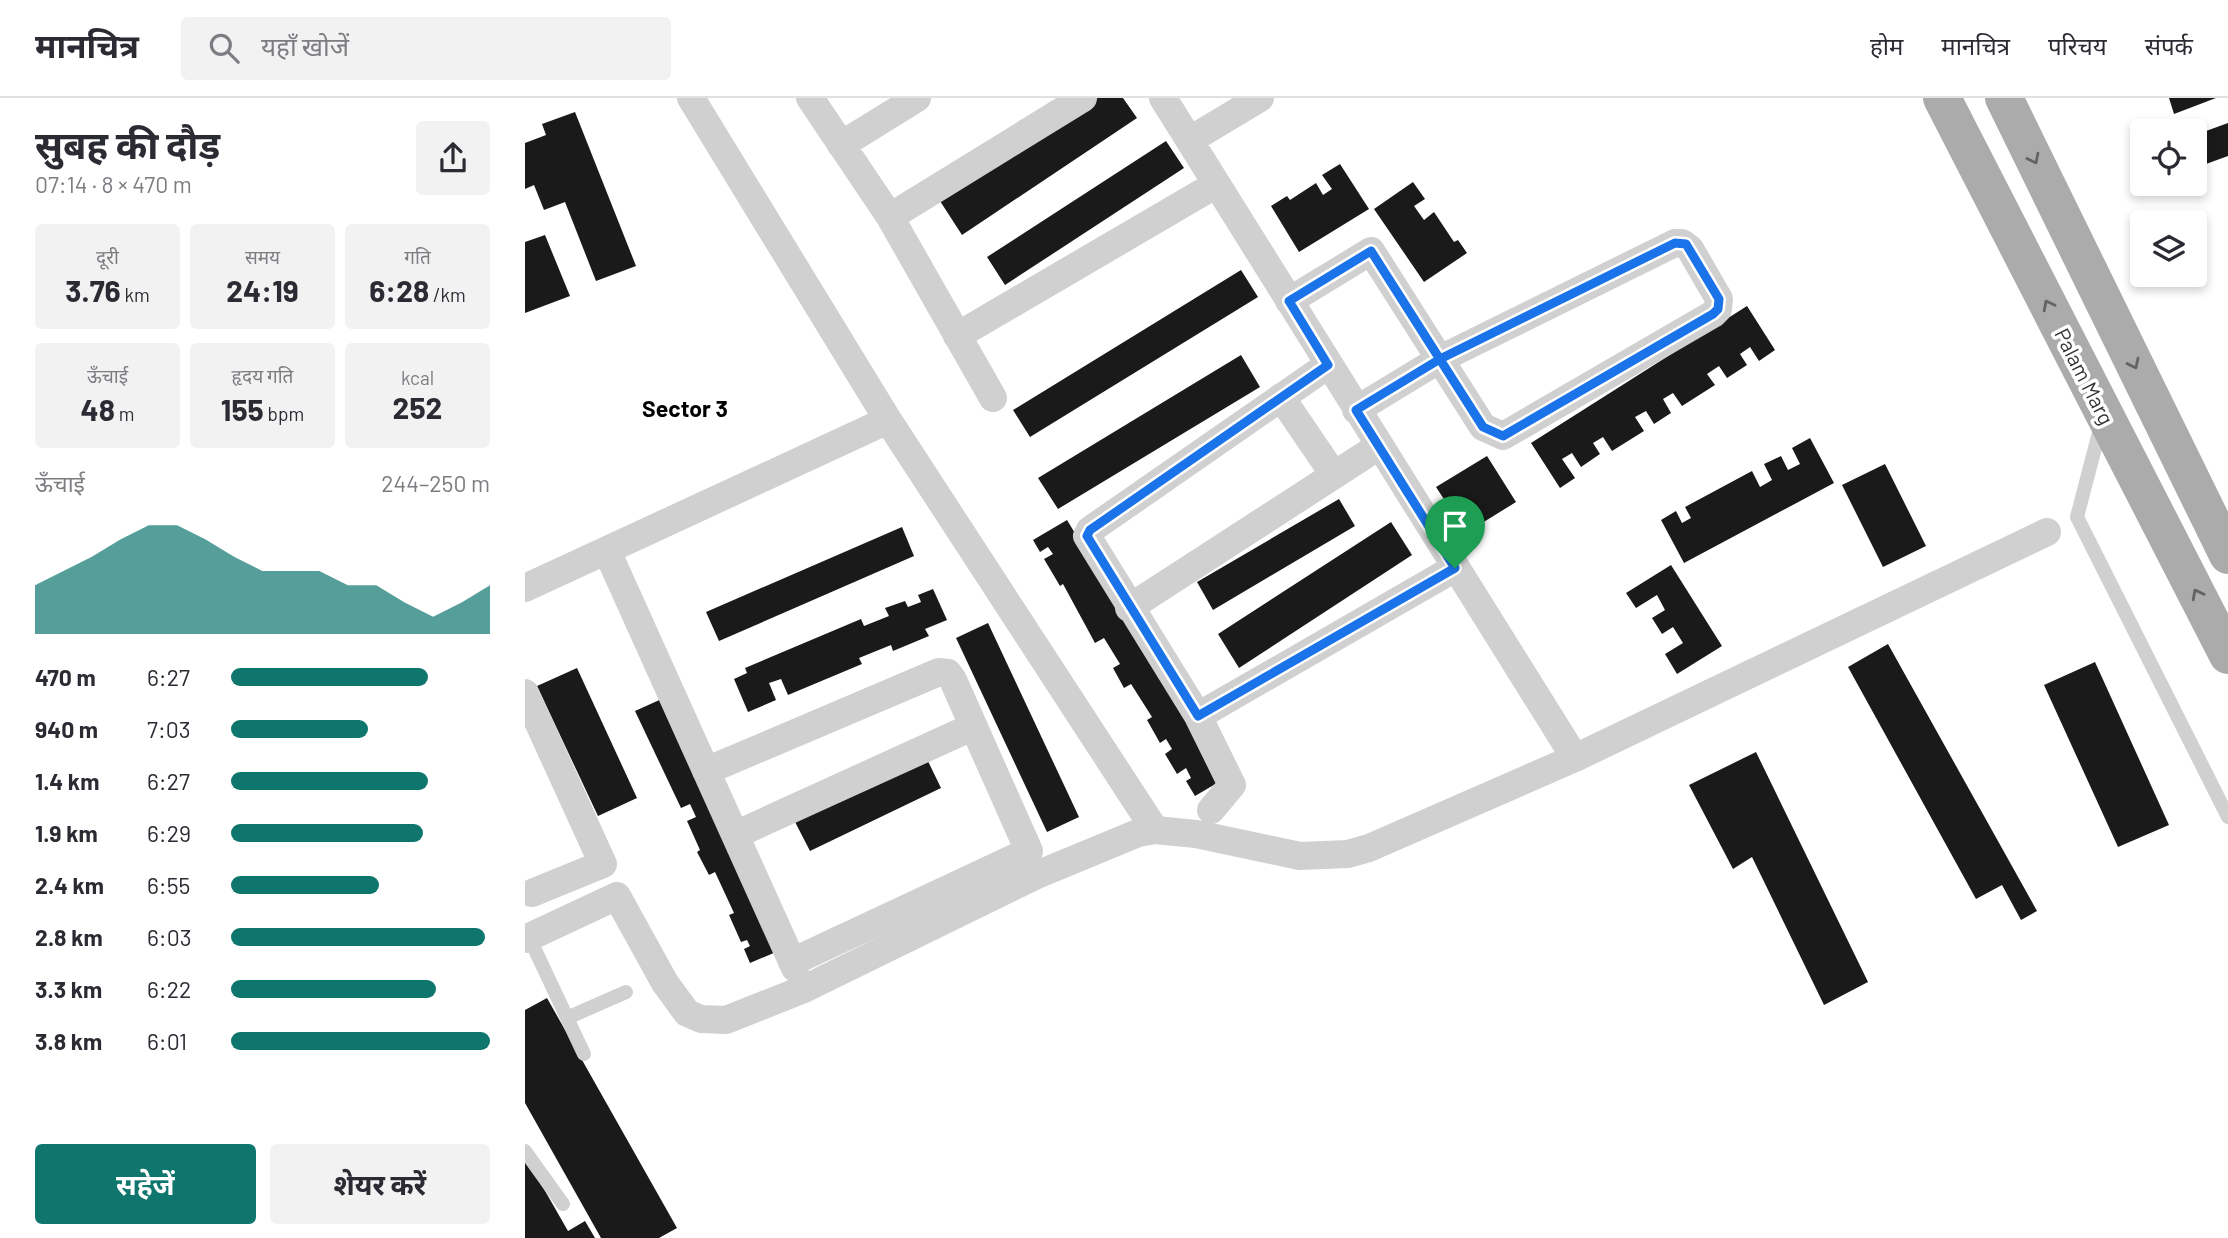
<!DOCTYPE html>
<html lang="hi">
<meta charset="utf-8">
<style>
body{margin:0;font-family:Barlow,"Noto Sans Devanagari",sans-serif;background:#f2f2f3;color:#2b2b33;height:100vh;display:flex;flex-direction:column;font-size:26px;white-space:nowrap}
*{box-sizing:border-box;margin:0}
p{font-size:23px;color:#7c7c81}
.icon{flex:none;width:38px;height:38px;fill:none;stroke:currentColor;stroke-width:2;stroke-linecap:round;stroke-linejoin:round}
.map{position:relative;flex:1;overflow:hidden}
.sheet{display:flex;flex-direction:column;background:#fff;width:525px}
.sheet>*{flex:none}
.controls{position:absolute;left:1605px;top:21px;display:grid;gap:14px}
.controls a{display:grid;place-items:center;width:77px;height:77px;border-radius:7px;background:#fff;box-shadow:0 4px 10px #0003;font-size:35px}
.pin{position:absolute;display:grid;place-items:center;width:60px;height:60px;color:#fff;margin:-72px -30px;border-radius:50% 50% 50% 0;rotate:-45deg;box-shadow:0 0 7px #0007}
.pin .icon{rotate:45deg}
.round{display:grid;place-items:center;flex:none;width:74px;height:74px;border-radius:7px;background:#f2f2f3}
.head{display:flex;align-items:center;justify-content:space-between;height:119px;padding:0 35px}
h1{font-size:38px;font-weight:700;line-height:52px}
.figures{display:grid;grid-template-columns:repeat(3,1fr);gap:10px;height:119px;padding:7px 35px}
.figures div{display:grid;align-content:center;border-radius:7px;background:#f2f2f3;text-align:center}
.figures b{font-size:30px;font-weight:700}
.figures small{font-size:19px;font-weight:400}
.figures p{font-size:19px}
.chart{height:196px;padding:14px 35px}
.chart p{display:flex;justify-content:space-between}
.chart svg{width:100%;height:126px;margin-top:7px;fill:#0f766e;opacity:.7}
.button{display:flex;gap:14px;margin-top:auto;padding:14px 35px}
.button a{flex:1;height:80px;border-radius:7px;background:#0f766e;color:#fff;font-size:28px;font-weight:700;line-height:80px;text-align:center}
.button a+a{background:#f2f2f3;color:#2b2b33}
ul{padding:0 35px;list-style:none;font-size:23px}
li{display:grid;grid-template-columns:112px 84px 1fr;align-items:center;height:52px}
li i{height:18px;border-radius:9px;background:#0f766e}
header{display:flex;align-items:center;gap:42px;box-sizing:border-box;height:98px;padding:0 35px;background:#fff;border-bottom:2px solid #e1e1e2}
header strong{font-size:33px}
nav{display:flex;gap:38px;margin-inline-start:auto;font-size:24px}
.search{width:490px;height:63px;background:#f2f2f3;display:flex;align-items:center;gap:18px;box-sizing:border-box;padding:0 24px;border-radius:7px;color:#7c7c81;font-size:26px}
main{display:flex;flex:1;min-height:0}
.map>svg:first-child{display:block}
.building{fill:#1a1a1a}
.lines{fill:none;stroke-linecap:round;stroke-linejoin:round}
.service{stroke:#d0d0d0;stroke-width:14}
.minor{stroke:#d0d0d0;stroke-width:28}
.primary{stroke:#ababab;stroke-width:38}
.oneway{stroke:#636363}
.route-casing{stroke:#fff;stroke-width:14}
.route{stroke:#1a73e8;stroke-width:9}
.labels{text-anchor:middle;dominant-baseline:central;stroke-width:7;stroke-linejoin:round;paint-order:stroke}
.street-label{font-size:21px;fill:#333;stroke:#fff}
.neighbourhood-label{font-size:23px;font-weight:bold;fill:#000;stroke:#fff}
</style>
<header>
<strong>मानचित्र</strong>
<div class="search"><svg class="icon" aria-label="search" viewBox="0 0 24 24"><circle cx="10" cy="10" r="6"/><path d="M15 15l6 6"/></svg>यहाँ खोजें</div>
<nav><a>होम</a><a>मानचित्र</a><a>परिचय</a><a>संपर्क</a></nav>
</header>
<main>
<section class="sheet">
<div class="head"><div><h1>सुबह की दौड़</h1><p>07:14 · 8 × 470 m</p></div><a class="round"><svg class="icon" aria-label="share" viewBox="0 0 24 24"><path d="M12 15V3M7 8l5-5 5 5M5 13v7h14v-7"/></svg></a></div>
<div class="figures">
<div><p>दूरी</p><b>3.76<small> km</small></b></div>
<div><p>समय</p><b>24:19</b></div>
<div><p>गति</p><b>6:28<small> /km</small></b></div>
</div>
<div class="figures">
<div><p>ऊँचाई</p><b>48<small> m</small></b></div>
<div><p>हृदय गति</p><b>155<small> bpm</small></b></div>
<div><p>kcal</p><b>252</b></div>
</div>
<div class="chart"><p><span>ऊँचाई</span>244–250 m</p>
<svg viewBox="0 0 160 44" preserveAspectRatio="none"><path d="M0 44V27L10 22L20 17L30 11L40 6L50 6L60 11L70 17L80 22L90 22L100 22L110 27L120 27L130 33L140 38L150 33L160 27V44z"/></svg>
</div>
<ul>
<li><b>470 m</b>6:27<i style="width:76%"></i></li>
<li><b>940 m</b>7:03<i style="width:53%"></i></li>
<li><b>1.4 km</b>6:27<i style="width:76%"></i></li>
<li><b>1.9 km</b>6:29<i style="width:74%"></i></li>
<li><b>2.4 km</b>6:55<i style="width:57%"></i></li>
<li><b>2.8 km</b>6:03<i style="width:98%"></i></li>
<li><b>3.3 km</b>6:22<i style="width:79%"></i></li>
<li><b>3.8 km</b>6:01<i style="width:100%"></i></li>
</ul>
<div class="button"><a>सहेजें</a><a>शेयर करें</a></div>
</section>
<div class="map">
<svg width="1703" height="1140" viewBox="0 0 1703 1140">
<rect width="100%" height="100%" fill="#fff"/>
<path class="building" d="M570,0H598L612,20L437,137L415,103Z
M1644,0H1691L1649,16Z
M50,14L111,168L71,183L40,104L19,112L9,87L0,91V45L21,37L17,26Z
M1703,25V58L1670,70V37Z
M641,43L659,70L480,187L462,159Z
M815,66L844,111L774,154L746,108L762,98L765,102L791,85L798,97L807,91L797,77Z
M888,84L900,101L889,108L899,122L909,114L929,144L933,142L942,155L899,184L849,111Z
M20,137L45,198L0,215V144Z
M716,172L733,199L505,339L488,312Z
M1222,208L1250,252L1234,263L1225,249L1215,256L1222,267L1202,280L1194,268L1182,276L1190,287L1157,308L1148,295L1138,301L1146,315L1129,326L1121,313L1110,319L1119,333L1087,353L1078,339L1068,345L1075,356L1056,369L1047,355L1037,361L1050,380L1035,390L1006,345Z
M716,257L735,289L533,411L513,380Z
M1285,340L1309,385L1159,465L1136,422L1151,413L1157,425L1166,420L1160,409L1227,373L1235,389L1247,382L1239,366L1256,358L1263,372L1275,366L1267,350Z
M962,358L991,404L941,435L911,389Z
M1360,366L1401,448L1358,469L1317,387Z
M814,401L830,428L688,512L672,484Z
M542,422L699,681L670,698L661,683L666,680L661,670L652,676L640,656L647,651L641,641L635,645L622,622L627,619L606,586L599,590L588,570L595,566L579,540L570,545L538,486L535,488L519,461L528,456L523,449L515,454L508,442Z
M866,424L887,457L714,570L693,536Z
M377,429L389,458L194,543L181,514Z
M1146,467L1197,548L1152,576L1140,556L1158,545L1148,529L1137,536L1127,520L1140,512L1132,497L1111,510L1101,495Z
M408,491L422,522L400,531L404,538L368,553L366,547L334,560L337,566L263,597L256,581L244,585L251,602L223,614L209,581L222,575L220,570L336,521L339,528L364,518L360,510L380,503L383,509L396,504L393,497Z
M463,525L554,719L522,734L431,540Z
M1363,546L1512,813L1496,822L1477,787L1451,801L1323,569Z
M1570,564L1644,727L1593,749L1519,587Z
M52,570L112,700L73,718L12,588Z
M141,599L258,851L225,865L219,851L225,848L222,842L216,844L204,817L209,815L190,774L184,777L172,754L175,752L162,723L171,719L165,706L156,710L110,613Z
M1231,654L1343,884L1299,907L1227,759L1208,771L1164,687Z
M400,657L416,690L285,753L268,720Z
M22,900L152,1130L134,1140H76L0,1005V912Z
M0,1058L43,1133L60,1123L70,1140H0Z"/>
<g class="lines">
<path class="service" d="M1576,327L1552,419L1703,719
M4,839L59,956
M42,920L101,894
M0,1053L38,1106"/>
<path class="minor" d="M166,0L363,322L630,732
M285,0L365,119L468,300
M638,0L1050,660
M665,42L735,0
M316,47L392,0
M365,119L558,0
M764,203L846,153L958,329L978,338L1188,216L1193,211L1194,201L1165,151L1157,145H1150L915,261L831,312
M432,238L690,87
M756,299L809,377
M82,453L270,870
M0,490L363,322
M604,510L854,348
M0,595L78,766L7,795
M673,618L930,470
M181,673L414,574L423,575L428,582L504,753L267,864
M686,712L707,687L673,618L562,438L565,432L803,267
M210,737L447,629
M0,841L92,798L140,885L162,915L176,921L201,922L279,891L514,776L613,735L630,732L671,736L775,758L823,756L844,750L1050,660L1522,434"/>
<path class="primary" d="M1417,0L1703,557
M1479,0L1703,457"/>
</g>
<defs><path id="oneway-chevron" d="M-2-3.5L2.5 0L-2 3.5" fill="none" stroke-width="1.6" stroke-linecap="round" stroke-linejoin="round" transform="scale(1.75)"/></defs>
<g class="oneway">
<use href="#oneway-chevron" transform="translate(1509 61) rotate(64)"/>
<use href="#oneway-chevron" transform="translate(1523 207) rotate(-117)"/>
<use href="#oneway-chevron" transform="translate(1609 266) rotate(64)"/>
<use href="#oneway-chevron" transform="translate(1672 496) rotate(-117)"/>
</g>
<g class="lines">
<g class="route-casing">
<path id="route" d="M930,470L831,312L915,261L1150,145L1161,146L1194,201L1193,211L1188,216L978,338L958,329L846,153L764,203L803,267L565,432L562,438L673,618L930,470"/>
</g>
<use href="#route" class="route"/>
</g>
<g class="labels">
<g class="street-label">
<text transform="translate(1560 278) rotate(63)">Palam Marg</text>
</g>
<g class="neighbourhood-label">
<text x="160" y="310">Sector 3</text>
</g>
</g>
</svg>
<div class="controls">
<a><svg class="icon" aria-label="locate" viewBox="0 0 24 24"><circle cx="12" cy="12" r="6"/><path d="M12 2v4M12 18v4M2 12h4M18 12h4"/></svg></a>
<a><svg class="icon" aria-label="layers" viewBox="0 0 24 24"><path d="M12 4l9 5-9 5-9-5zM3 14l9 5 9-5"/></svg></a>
</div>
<div class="pin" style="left:930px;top:470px;background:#1e9e55"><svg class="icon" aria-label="arrive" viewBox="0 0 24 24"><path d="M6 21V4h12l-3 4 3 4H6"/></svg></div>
</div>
</main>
